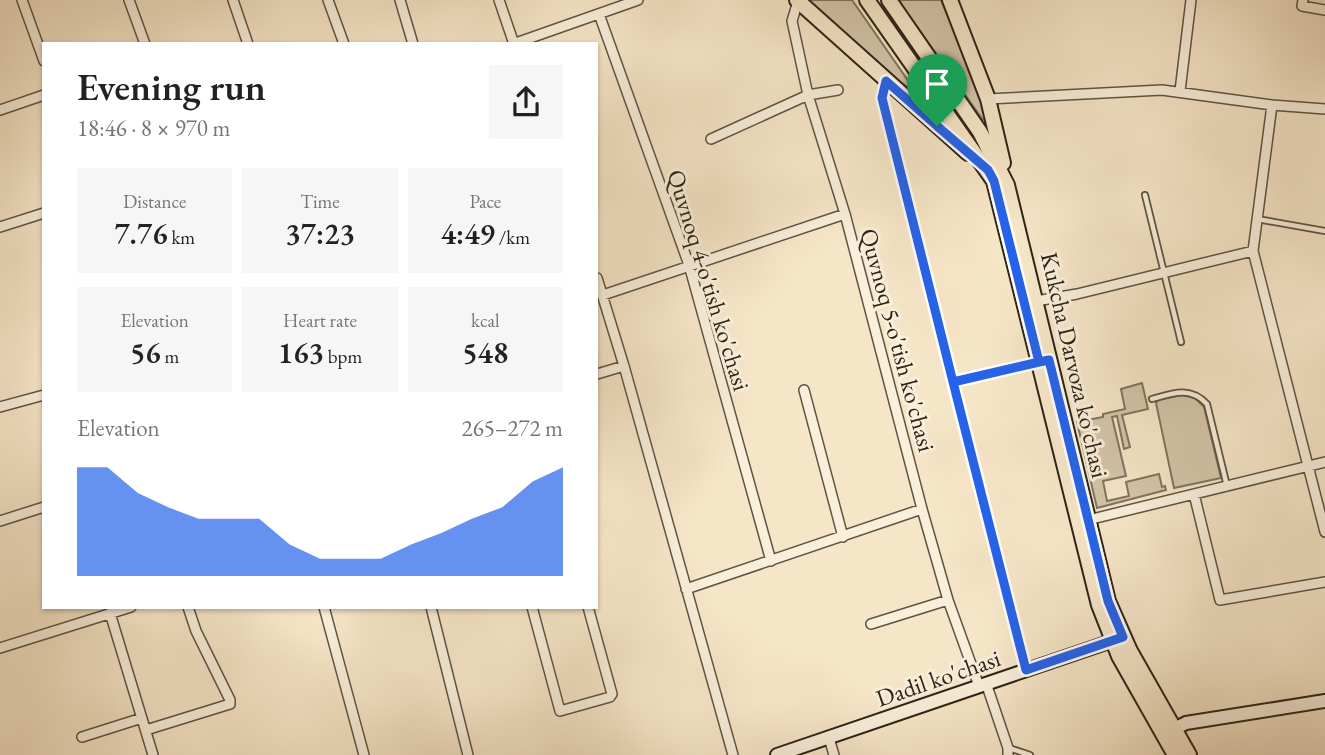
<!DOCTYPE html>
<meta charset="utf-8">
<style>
body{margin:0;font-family:"EB Garamond",serif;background:#f6f6f6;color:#222;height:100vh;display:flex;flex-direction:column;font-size:26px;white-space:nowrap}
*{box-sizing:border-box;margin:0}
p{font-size:23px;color:#767676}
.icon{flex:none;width:38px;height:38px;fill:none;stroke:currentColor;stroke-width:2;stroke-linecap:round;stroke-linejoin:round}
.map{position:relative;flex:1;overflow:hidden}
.side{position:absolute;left:42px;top:42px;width:556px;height:567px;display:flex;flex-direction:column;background:#fff;border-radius:0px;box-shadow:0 2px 5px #0004}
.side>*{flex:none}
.pin{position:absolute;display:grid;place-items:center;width:60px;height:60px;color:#fff;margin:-72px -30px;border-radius:50% 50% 50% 0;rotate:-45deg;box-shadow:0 0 7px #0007}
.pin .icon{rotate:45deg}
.round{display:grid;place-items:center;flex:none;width:74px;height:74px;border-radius:0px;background:#f6f6f6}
.head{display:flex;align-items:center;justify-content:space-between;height:119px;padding:0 35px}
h1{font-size:38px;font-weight:600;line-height:52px}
.stats{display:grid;grid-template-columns:repeat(3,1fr);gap:10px;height:119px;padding:7px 35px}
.stats div{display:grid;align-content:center;border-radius:0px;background:#f6f6f6;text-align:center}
.stats b{font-size:30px;font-weight:600}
.stats small{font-size:19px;font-weight:400}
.stats p{font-size:19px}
.chart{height:196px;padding:14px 35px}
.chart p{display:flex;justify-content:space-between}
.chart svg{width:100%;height:126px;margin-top:7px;fill:#2563eb;opacity:.7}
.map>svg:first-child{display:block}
.green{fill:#d4c5aa;stroke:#807460;stroke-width:2}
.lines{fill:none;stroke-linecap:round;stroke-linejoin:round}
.lane-casing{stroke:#5e5443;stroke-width:8}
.street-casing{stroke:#5e5443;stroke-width:12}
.secondary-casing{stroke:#2c2317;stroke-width:16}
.primary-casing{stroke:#2c2317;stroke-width:18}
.lane{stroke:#f9efdb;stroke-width:4.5}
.street{stroke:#f9efdb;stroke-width:9}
.secondary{stroke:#f9efdb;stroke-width:12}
.primary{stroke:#f6e6c8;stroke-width:14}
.route-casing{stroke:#fff;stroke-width:14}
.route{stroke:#2563eb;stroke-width:9}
.labels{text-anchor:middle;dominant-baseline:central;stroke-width:6;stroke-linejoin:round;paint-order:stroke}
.street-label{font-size:24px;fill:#2c2317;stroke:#f9efdb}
</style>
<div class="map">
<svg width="1325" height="755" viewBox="0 0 1325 755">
<rect width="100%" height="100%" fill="#f6e6c8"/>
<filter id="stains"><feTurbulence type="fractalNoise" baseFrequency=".00286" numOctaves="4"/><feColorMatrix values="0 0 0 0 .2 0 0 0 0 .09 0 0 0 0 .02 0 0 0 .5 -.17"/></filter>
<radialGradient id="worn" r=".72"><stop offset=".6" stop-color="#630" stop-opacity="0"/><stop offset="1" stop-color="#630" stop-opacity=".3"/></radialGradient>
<path class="green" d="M806,0H852L932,115Z
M898,0H941L976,79L986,118L983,120Z
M1142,383L1148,409L1122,415L1130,447L1124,449L1117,416L1112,417L1126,476L1103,481L1107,501L1129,496L1126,482L1159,474L1162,487L1165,486L1166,490L1097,508L1077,422L1103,417V414L1125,409L1121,389Z
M1182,395L1195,398L1204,407L1221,478L1174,488L1156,403L1158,400Z"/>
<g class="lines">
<g class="lane-casing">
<path id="lane" d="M1145,195L1181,342
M1257,219L1325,231
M1152,399C1173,393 1190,386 1207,404L1227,486
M1009,748L1030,755"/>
</g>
<g class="street-casing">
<path id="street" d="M22,0L44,61
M129,0L145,44
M233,0L248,44
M328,0L344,44
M400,0L413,44
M499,0L514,44
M1303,0L1302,6L1325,10
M798,1L792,21L808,95L845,214L922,509L948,600L979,686
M599,14L689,265L771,561
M513,44L638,0
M886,81L882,98L1026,670
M1180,91L1191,0
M988,99L1162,90L1272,105L1325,109
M1272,105L1253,251L1325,532
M0,110L44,95
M711,139L808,95L838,90
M0,227L44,213
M597,278L624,366L733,755
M603,295L845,214
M1036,301L1077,294L1253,251
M597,374L624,366
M953,382L1043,361
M804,390L843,537
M0,407L44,395
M1194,494L1220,600L1325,582
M1088,520L1325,462
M0,521L44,507
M686,589L922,509
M324,607L364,755
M431,607L468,755
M532,607L560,711L610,697L612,694L588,607
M110,613L153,755
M871,624L948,600
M0,648L131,607
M986,683L1008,748V755
M146,730L230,704V700L196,631L188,607
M82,737L142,718
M829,738L834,755"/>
</g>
<g class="secondary-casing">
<path id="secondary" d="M1174,729L1186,723L1325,701
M777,755L1112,641"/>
</g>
<g class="primary-casing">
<path id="primary" d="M797,0L968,153
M867,0L994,181L1099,605L1119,656L1175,755
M889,0L980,132L1007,185L1108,601L1130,651L1189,755
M950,0L988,99L1003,163"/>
</g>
<use href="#lane" class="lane"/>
<use href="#street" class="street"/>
<use href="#secondary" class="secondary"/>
<use href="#primary" class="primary"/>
</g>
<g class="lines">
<g class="route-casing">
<path id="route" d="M937,126L988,170L994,181L1039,362L953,382L1026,670L1123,637L1108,601L1049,360L1039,362L953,382L882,98L886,81L937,126"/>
</g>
<use href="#route" class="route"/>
</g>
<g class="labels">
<g class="street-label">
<text transform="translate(709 280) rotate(73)">Quvnoq 4-o'tish ko'chasi</text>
<text transform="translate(898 340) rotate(75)">Quvnoq 5-o'tish ko'chasi</text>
<text transform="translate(1075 365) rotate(77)">Kukcha Darvoza ko'chasi</text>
<text transform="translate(938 678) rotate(-19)">Dadil ko'chasi</text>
</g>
</g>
<rect width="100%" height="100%" filter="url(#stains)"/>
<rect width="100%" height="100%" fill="url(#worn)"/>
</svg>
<div class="pin" style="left:937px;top:126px;background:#1e9e55"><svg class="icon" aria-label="arrive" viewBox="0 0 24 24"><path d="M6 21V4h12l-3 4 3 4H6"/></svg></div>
<section class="side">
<div class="head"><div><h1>Evening run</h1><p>18:46 · 8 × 970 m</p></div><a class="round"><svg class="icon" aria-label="share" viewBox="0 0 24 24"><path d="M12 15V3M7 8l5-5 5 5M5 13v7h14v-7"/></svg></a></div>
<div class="stats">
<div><p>Distance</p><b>7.76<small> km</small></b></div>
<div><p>Time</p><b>37:23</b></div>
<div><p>Pace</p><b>4:49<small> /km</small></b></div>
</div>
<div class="stats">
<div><p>Elevation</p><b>56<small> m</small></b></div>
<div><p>Heart rate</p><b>163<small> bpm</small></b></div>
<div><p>kcal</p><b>548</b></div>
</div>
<div class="chart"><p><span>Elevation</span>265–272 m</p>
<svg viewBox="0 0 160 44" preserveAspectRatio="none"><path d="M0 44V6L10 6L20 15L30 20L40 24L50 24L60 24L70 33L80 38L90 38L100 38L110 33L120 29L130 24L140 20L150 11L160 6V44z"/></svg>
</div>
</section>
</div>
